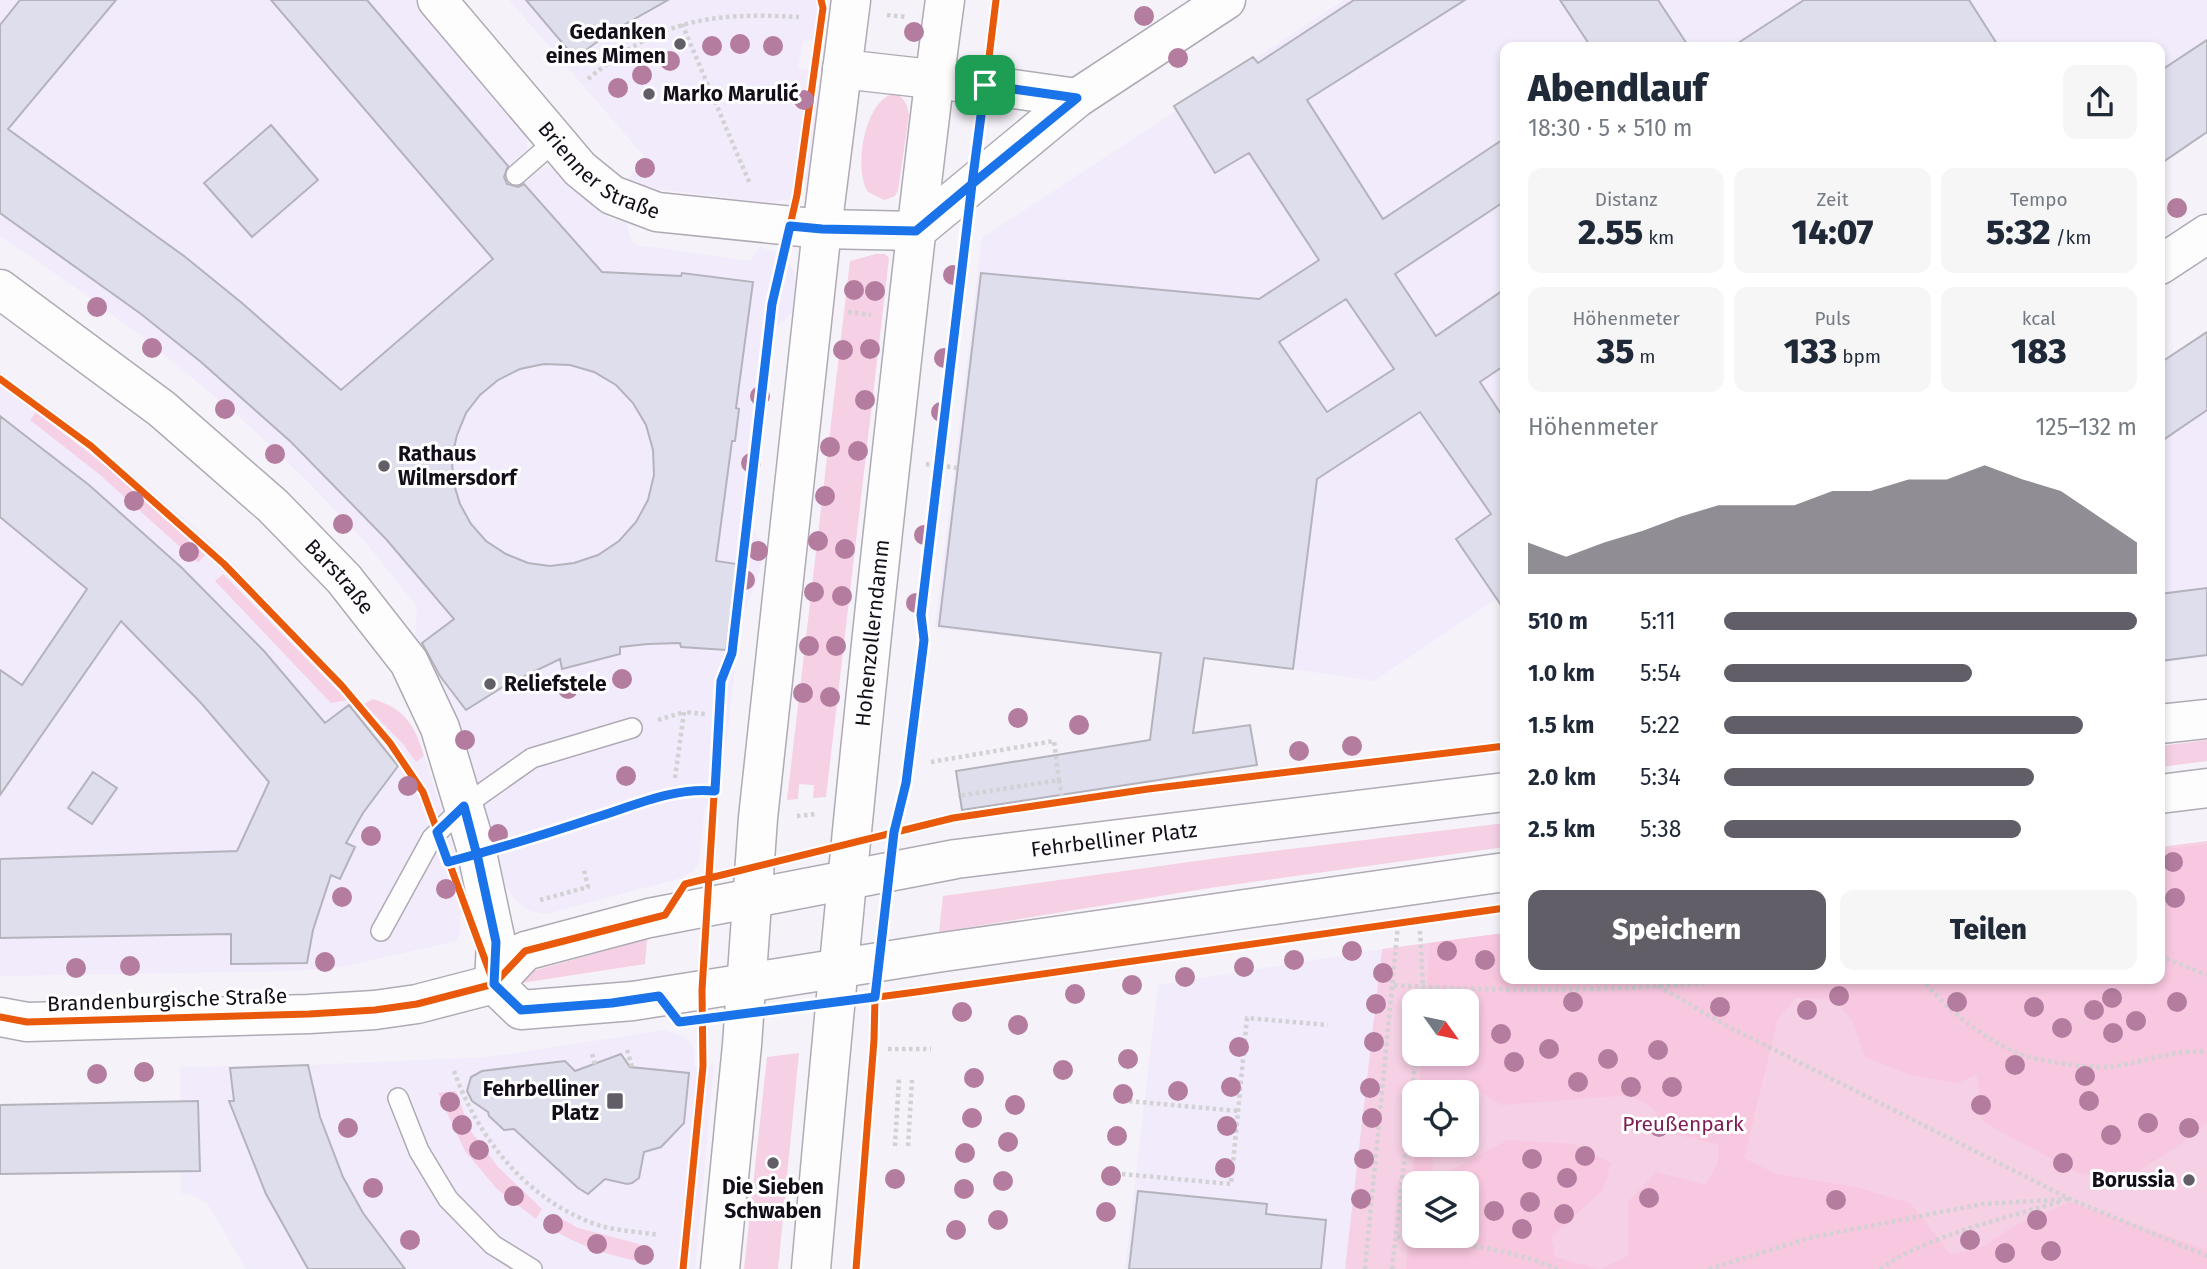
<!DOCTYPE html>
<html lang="de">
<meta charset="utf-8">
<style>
body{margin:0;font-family:"Fira Sans",sans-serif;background:#f6f6f7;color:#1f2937;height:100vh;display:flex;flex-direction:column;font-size:26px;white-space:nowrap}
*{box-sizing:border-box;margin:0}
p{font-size:23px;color:#747a83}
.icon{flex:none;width:38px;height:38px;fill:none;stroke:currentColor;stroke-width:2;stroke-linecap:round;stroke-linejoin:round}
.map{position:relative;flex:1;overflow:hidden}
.details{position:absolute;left:1500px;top:42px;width:665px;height:942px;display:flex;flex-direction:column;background:#fff;border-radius:14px;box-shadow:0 4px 10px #0003}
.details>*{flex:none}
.needle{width:46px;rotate:123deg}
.tools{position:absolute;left:1402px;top:989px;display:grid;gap:14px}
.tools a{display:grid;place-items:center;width:77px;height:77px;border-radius:14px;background:#fff;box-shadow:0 4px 10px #0003;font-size:35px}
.pin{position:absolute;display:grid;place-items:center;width:60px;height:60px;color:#fff;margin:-30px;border-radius:14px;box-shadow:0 4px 10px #0006}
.round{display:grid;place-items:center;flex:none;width:74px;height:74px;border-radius:14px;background:#f6f6f7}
.summary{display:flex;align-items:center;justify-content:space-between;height:119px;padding:0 28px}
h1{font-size:38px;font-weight:800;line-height:52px}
.metrics{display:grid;grid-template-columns:repeat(3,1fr);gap:10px;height:119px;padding:7px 28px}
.metrics div{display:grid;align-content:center;border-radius:14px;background:#f6f6f7;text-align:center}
.metrics b{font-size:35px;font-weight:800}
.metrics small{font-size:19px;font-weight:400}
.metrics p{font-size:19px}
.chart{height:196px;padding:14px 28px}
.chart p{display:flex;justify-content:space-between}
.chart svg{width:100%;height:126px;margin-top:7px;fill:#625e67;opacity:.7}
.cta{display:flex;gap:14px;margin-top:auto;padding:14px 28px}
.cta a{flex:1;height:80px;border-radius:14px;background:#625e67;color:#fff;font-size:28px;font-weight:800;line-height:80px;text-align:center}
.cta a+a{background:#f6f6f7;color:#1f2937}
ul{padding:0 28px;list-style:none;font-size:23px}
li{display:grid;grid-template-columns:112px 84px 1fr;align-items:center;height:52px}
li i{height:18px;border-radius:9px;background:#625e67}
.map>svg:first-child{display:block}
.built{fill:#f2ebfb}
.green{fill:#f6d0e4;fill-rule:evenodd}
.forest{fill:#f8c7e0;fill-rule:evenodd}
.building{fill:#dedeed;stroke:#b4b3bc;stroke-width:2;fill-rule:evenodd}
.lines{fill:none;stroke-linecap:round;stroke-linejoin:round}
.lane-casing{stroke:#afaab4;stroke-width:22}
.street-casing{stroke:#afaab4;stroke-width:41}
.secondary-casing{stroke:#afaab4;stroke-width:41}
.path{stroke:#d2d1d4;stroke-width:4.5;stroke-dasharray:3.5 3.5;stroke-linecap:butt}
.lane{stroke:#fefdfe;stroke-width:19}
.street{stroke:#fefdfe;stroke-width:38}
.secondary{stroke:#fefdfe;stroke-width:38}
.cycleway-casing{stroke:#fff;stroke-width:11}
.cycleway{stroke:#e8590c;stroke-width:7}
.tree{fill:#b47d9f}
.route-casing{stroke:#fff;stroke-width:14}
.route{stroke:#1a73e8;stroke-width:9}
.poi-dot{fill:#625e67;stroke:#fff;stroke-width:2.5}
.labels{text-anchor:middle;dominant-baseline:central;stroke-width:6;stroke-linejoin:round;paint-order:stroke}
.poi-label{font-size:21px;font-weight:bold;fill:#130e19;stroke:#fff;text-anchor:end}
.street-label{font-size:21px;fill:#130e19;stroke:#fff}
.park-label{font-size:21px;fill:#7f1d55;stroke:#fff}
</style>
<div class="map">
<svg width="2207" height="1269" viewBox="0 0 2207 1269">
<rect width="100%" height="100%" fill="#f5f2f9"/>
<path class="built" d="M0,0H417L522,122L527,133V149L510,168L535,169L549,167L563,173L594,207L609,218L626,222L631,240L637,245L750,261L760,247L776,252L786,260L794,271L797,287L794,311L777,327L751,529L766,547L756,582L744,612L737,650L719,805L705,806L699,863L694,871L681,878L546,914L530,911L517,902L506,886L471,765L414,649L417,607L367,544L308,482L245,422L150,343L85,294L0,236Z
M509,0H821L816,41L803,40L798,68L810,70L807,90L823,100L813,172L808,183L799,193L789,199L768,203L651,188L627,181L644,156Z
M1344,0H2207V132L2160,164V47H1505V600L1496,599L1374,681L1293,669L935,628L982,238Z
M2207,331V657L2160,662V362Z
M0,372L64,417L203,534L311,644L364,704L367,705L373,699L394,707L404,715L418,736L438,798L472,912L459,915L461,932L456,941L342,967L295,971L0,976Z
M1382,949L1345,1269H1125L1158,985Z
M664,1030L680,1035L689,1041L693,1046L695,1066L714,1065L695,1269H246L207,1203L191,1195L181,1193L180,1067L308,1065L488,1057Z"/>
<path class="green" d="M896,93C905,99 907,104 909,115L898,190L895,196L884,200L868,192C853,170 864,98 896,93Z
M876,254H885L889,258L826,797L813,798L814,785L799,784L798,799L787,800L850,261Z
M36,412L112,471L205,555L198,563L99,474L30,420Z
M223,574L347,700L331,703L215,581Z
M373,699C406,710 414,724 424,756L416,762L403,744L364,704Z
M2207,740V761L2160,767V746Z
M1505,823V847L1216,887L939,932L943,896L1225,857Z
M2207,841V1269H1345L1382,949L1505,933V978H2160V847ZM1414,1001H1466V1054H1414ZM1414,1092H1466V1144H1414ZM1414,1183H1466V1236H1414Z
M647,939L645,964L515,984V976Z
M799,1053L778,1269H744L767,1057Z
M456,1091L470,1130L498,1167L542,1209L536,1219L497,1189L465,1151L438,1093Z
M557,1216L578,1228L639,1244L637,1261C605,1254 576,1245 549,1227Z"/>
<path class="forest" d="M2207,844V1123L2175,1148L2120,1182L2076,1172L1983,1122L1977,1075L1957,1083L1911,1075L1865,1057L1852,1020L1835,1000L1796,998L1778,1018L1744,1158L1776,1174L1859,1188L1910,1203L1951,1255L1985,1246L2012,1227L2070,1202L2207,1250V1269H1601L1628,1256V1202L1656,1172L1706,1185L1719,1160L1718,1144L1674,1134L1650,1106L1629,1095L1501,1105L1464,1081L1457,1092H1419L1422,1054H1466V1001H1426L1430,943L1505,933V978H2160V850Z
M1508,1140L1573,1144L1611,1163L1602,1191L1551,1237L1555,1257L1598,1269H1406L1415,1145H1433L1432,1177L1457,1167ZM1414,1183H1466V1236H1414Z"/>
<path class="building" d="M20,0H116L8,129L184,256L242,303L341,390L493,259L271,0H367L508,166L504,177L507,184L518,187L524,184L602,272L681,276L682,273L753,282L736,408L739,409L735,441H732L716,561L737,564L726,650L681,647L680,643L648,644L620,647V654L562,669L560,659L506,685L466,710L440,676L422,643L454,619L386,539L291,442L201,362L141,314L0,213V25ZM544,364L570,365L594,372L616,385L633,403L646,425L653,450L654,475L648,500L636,522L619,541L598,555L574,563L550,566L528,563L506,554L486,541L471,524L460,504L453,481L452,457L457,435L466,413L480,395L498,380L520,369Z
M526,0H668L608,34L575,58Z
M1354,0H1465L1307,100L1383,219L1505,138V201L1395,274L1436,336L1505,289V365L1480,382L1505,420V611L1456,539L1491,514L1420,412L1317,479L1293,669L1204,658L1193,733L1250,725L1257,765L962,810L956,771L1150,740L1161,653L939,626L981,273L1259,299L1319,260L1249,153L1215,173L1174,106L1253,57L1258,63ZM1346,299L1394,369L1327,412L1279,342Z
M1560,0H1658L1689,47H1591Z
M1804,0H1969L1999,47H1732Z
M2207,40V132L2160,164V71Z
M271,125L318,180L252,237L204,183Z
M2207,332V410L2160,442V363Z
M0,416L89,485L182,568L264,651L325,723L349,705L398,766L363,813L346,843L355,847L340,879L331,875L313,930L307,963L231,964V934L0,938V859L237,851L269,782L201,703L121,621L0,795V670L22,685L87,589L0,517Z
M2207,588V655L2160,661V594Z
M93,772L117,788L92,824L68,808Z
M621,1054L630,1067L689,1073L684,1123L661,1147L644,1152L639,1178L632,1183L627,1184L605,1179L588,1194L578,1188L514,1129L504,1130L489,1116L488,1112L472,1101L467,1091L471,1077L482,1071L565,1061L575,1071Z
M308,1065L320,1117L343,1177L363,1213L405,1269H308L266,1194L229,1101H234L230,1068Z
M198,1101L200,1171L0,1174V1105Z
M1138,1191L1267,1204L1266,1214L1326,1220L1321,1269H1129Z"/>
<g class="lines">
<g class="lane-casing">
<path id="lane" d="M516,175L555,141
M381,931L432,838L464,806L532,758L632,728
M398,1098L419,1151L448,1199L493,1245L532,1269"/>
</g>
<g class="street-casing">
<g id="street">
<path id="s1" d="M437,0L580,169L612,195L657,212L822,229L916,231L1077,98L1226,0"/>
<path d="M842,69L985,85L1077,98"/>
<path id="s2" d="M0,289L162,409L273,506L344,579L409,662L440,728L476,848L496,942L494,984"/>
</g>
</g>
<g class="secondary-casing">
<g id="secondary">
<path d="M2160,265L2207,234"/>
<path d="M2160,724L2207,719"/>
<path d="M2160,794L2207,788"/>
<path d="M494,984L521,1010L633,1001L936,953L1505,872"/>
<path id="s3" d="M0,1017L27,1022L309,1014L375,1010L417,1004L494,984L525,951L649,918L956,859L1505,792"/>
<path d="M720,1269L742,1045L758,818L822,229L851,0"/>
<path id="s4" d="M811,1269C835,999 861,728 891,459C908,306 924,152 945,0"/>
</g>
</g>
<path class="path" d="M887,15L906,17
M682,24L750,184
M588,79C659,20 708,12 799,17
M848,312L871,315
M926,464L958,468
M658,720L684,712
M931,762L1054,741L1059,780L958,796
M675,778L684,712L705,714
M1059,780L1063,802
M797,816L816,814
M540,900L588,887L584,870
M1420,931L1423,987L1422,1001
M2160,956L2207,975
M1922,978C1942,1006 1983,1038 2015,1052C2035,1061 2084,1068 2106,1067C2140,1065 2172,1048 2207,1052
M1394,985C1472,990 1550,991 1628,988C1665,986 1703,984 1740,978
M1658,986L1731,1028L2070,1199L2207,1256
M888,1049H931
M627,1050L632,1067
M592,1054L595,1064
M454,1071C478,1139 529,1203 601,1226C619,1231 640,1232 659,1235
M1129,1101L1238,1111
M895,1146L899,1079
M908,1146L912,1080
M1122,1174L1231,1184L1247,1018L1328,1025
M1397,1237C1451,1242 1506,1247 1557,1269
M1365,1269L1398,925
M1392,1269L1416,1054
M1709,1269L1809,1238L1982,1204L2069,1199
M1880,1269C1926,1236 2008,1217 2063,1201"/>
<use href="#lane" class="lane"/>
<use href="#street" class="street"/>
<use href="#secondary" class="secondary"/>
<g class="cycleway-casing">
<path id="cycleway" d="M0,379L91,446L224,564L342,686L390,743L423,792L494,984L521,1010L612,1003L659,997L679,1022L703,1020L916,992L1505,908
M448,862L658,798L685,791H715
M0,1017L27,1022L309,1014L375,1010L417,1004L494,984L525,951L665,915L685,884L953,818L1148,789L1505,746
M683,1269L703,1066L702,990L721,681L732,653L772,304L797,195L823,8L821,0
M856,1269L874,1040L875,997L894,832L906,783L924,640L921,615L996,0"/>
</g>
<use href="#cycleway" class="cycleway"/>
</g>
<g class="tree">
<circle cx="1144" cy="16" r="10"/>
<circle cx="914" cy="32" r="10"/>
<circle cx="740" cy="44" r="10"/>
<circle cx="712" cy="46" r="10"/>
<circle cx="773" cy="46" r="10"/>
<circle cx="1178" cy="58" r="10"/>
<circle cx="670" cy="61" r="10"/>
<circle cx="642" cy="75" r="10"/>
<circle cx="618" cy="88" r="10"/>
<circle cx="804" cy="100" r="10"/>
<circle cx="645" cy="168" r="10"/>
<circle cx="2177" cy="208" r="10"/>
<circle cx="953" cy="275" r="10"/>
<circle cx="854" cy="290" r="10"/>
<circle cx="875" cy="291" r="10"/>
<circle cx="97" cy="307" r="10"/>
<circle cx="152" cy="348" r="10"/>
<circle cx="870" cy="349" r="10"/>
<circle cx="843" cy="350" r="10"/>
<circle cx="944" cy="358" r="10"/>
<circle cx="760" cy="396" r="10"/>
<circle cx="865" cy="400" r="10"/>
<circle cx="225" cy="409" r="10"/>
<circle cx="941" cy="412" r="10"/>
<circle cx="830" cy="447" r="10"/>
<circle cx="858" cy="451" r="10"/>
<circle cx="275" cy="454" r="10"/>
<circle cx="751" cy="463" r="10"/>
<circle cx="825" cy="496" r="10"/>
<circle cx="134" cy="501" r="10"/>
<circle cx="343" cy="524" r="10"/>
<circle cx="924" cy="535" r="10"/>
<circle cx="818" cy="541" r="10"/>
<circle cx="845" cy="549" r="10"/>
<circle cx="758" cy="551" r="10"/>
<circle cx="189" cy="552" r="10"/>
<circle cx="745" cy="580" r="10"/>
<circle cx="814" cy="592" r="10"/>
<circle cx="842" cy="596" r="10"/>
<circle cx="916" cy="603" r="10"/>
<circle cx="809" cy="646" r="10"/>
<circle cx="836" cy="646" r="10"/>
<circle cx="622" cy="679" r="10"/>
<circle cx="568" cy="689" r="10"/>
<circle cx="803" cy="693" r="10"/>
<circle cx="830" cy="697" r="10"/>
<circle cx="1018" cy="718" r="10"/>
<circle cx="1079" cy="725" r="10"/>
<circle cx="465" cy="740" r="10"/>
<circle cx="1352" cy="746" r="10"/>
<circle cx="1299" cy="751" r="10"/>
<circle cx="626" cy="776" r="10"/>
<circle cx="408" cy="786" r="10"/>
<circle cx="498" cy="834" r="10"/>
<circle cx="371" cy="836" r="10"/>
<circle cx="2173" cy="862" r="10"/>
<circle cx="446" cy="889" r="10"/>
<circle cx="342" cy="897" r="10"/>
<circle cx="2175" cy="898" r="10"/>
<circle cx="1352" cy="951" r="10"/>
<circle cx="1447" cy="951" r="10"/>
<circle cx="1294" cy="960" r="10"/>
<circle cx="1485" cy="960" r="10"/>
<circle cx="325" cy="962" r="10"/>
<circle cx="130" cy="966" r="10"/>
<circle cx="1244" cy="967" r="10"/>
<circle cx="76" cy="968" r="10"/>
<circle cx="1383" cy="973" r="10"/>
<circle cx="1185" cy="977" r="10"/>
<circle cx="1132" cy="985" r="10"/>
<circle cx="1075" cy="994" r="10"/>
<circle cx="1839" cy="996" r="10"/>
<circle cx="2112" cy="998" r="10"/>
<circle cx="1573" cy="1002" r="10"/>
<circle cx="1957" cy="1002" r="10"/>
<circle cx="2177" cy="1002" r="10"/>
<circle cx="1376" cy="1004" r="10"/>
<circle cx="1720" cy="1007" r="10"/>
<circle cx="2034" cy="1007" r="10"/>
<circle cx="1807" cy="1010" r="10"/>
<circle cx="2094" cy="1010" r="10"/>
<circle cx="962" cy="1012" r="10"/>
<circle cx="2136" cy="1021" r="10"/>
<circle cx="1018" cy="1025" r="10"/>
<circle cx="2062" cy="1028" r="10"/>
<circle cx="2113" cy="1033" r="10"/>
<circle cx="1501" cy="1034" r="10"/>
<circle cx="1374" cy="1042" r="10"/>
<circle cx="1239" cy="1047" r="10"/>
<circle cx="1549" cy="1049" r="10"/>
<circle cx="1658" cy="1050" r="10"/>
<circle cx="1128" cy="1059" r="10"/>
<circle cx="1608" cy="1059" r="10"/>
<circle cx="1514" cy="1062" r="10"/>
<circle cx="2015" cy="1065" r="10"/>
<circle cx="1063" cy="1070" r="10"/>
<circle cx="144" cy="1072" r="10"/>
<circle cx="97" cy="1074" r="10"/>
<circle cx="2085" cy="1076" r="10"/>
<circle cx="974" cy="1078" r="10"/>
<circle cx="1578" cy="1082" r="10"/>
<circle cx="1231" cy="1087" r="10"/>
<circle cx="1631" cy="1087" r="10"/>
<circle cx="1672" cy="1087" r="10"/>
<circle cx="1370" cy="1088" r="10"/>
<circle cx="1178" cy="1091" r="10"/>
<circle cx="1123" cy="1094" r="10"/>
<circle cx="2089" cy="1101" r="10"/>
<circle cx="450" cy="1102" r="10"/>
<circle cx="1015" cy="1105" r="10"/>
<circle cx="1981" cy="1105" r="10"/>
<circle cx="972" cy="1118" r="10"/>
<circle cx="1372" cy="1118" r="10"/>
<circle cx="2148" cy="1123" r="10"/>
<circle cx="462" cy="1125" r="10"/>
<circle cx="1227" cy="1126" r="10"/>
<circle cx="1659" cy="1127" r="10"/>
<circle cx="348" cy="1128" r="10"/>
<circle cx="2189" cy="1128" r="10"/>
<circle cx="2111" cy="1135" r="10"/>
<circle cx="1117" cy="1136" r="10"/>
<circle cx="1008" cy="1142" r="10"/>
<circle cx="479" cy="1150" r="10"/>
<circle cx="965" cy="1153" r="10"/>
<circle cx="1585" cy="1156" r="10"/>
<circle cx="1364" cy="1159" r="10"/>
<circle cx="1532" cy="1159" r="10"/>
<circle cx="2063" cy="1163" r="10"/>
<circle cx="1225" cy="1168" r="10"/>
<circle cx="1111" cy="1176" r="10"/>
<circle cx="1567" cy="1178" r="10"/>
<circle cx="895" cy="1179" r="10"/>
<circle cx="1003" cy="1181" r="10"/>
<circle cx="373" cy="1188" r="10"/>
<circle cx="964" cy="1189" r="10"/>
<circle cx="514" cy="1196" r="10"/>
<circle cx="1649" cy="1198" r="10"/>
<circle cx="1361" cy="1199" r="10"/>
<circle cx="1836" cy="1200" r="10"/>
<circle cx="1530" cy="1202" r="10"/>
<circle cx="1494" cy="1211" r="10"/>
<circle cx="1106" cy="1212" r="10"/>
<circle cx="1564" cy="1214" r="10"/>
<circle cx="998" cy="1220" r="10"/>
<circle cx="2037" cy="1220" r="10"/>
<circle cx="553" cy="1224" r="10"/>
<circle cx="1522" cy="1229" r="10"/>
<circle cx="956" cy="1230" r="10"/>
<circle cx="410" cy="1240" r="10"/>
<circle cx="1970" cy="1240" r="10"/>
<circle cx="597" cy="1244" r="10"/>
<circle cx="2051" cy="1251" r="10"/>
<circle cx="2005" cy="1253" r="10"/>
<circle cx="644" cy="1255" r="10"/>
</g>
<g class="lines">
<g class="route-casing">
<path id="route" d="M985,85L972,184L916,231L822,229L790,226L772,304L732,653L721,681L715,791C673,787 633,806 594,818C546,834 497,849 448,862L437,832L464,806L475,848L477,854L496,942L494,984L521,1010L612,1003L659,996L679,1022L875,997L894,832L906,783L924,640L921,615L972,184L1077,98L985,85"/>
</g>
<use href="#route" class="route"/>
</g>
<g class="poi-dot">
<circle cx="680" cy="44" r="7"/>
<circle cx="649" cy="94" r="7"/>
<circle cx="384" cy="466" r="7"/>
<circle cx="490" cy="684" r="7"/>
<rect x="606" y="1092" width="18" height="18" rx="3.5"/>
<circle cx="773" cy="1163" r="7"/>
<circle cx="2189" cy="1180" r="7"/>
</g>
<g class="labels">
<g class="poi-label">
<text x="666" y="32">Gedanken<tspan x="666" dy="24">eines Mimen</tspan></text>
<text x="663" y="94" text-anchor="start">Marko Marulić</text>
<text x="398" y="454" text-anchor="start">Rathaus<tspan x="398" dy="24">Wilmersdorf</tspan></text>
<text x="504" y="684" text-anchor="start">Reliefstele</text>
<text x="599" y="1089">Fehrbelliner<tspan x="599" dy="24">Platz</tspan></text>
<text x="2175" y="1180">Borussia</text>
<text x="773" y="1187" text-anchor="middle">Die Sieben<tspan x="773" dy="24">Schwaben</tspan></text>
</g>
<g class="street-label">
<text stroke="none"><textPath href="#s1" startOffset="238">Brienner Straße</textPath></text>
<text stroke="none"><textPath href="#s2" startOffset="446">Barstraße</textPath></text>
<text stroke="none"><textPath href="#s4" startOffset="639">Hohenzollerndamm</textPath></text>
<text stroke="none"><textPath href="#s3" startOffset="1143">Fehrbelliner Platz</textPath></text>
<text transform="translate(167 1000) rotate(-2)">Brandenburgische Straße</text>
</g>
<g class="park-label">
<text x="1683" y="1124">Preußenpark</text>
</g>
</g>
</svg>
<div class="tools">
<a><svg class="needle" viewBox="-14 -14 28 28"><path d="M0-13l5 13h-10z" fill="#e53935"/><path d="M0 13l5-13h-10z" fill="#747a83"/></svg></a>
<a><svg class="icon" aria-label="locate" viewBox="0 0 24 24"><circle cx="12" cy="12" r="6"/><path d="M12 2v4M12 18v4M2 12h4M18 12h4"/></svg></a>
<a><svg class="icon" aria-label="layers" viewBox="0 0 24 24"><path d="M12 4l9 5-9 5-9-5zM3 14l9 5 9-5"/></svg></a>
</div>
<div class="pin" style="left:985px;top:85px;background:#1e9e55"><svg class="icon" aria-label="arrive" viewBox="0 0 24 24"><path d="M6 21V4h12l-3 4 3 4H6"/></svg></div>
<section class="details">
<div class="summary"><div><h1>Abendlauf</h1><p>18:30 · 5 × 510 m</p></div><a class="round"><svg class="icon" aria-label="share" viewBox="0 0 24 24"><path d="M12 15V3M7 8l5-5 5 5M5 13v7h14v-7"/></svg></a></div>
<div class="metrics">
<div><p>Distanz</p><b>2.55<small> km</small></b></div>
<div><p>Zeit</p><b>14:07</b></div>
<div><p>Tempo</p><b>5:32<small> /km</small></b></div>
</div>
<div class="metrics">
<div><p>Höhenmeter</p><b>35<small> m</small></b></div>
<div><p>Puls</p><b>133<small> bpm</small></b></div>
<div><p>kcal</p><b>183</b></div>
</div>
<div class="chart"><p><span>Höhenmeter</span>125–132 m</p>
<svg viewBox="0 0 160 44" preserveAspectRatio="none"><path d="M0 44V33L10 38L20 33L30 29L40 24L50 20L60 20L70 20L80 15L90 15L100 11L110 11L120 6L130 11L140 15L150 24L160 33V44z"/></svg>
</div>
<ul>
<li><b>510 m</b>5:11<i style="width:100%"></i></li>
<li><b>1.0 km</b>5:54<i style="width:60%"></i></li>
<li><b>1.5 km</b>5:22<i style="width:87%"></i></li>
<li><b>2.0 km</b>5:34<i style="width:75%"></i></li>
<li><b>2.5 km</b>5:38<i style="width:72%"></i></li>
</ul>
<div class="cta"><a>Speichern</a><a>Teilen</a></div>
</section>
</div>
